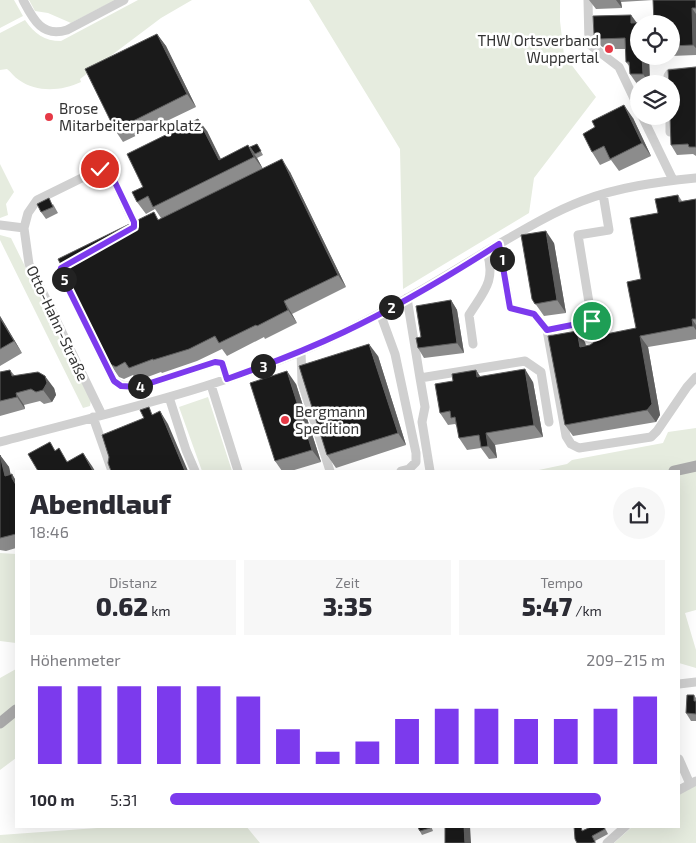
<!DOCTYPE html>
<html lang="de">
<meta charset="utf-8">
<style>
body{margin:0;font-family:"Exo 2",sans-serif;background:#f7f7f7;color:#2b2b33;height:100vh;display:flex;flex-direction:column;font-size:19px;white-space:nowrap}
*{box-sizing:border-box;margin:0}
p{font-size:16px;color:#7c7c81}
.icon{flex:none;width:28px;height:28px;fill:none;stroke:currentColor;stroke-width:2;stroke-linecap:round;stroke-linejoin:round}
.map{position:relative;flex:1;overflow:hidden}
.sheet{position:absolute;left:15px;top:470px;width:665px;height:358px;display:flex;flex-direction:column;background:#fff;border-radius:0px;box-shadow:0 5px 20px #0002}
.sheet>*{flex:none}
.tools{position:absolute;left:630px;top:15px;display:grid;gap:10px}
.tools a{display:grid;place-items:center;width:50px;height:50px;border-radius:50%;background:#fff;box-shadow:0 5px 20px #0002;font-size:25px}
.pin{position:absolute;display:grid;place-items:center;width:42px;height:42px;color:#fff;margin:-21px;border:2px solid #fff;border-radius:50%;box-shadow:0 1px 5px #0007}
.km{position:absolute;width:25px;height:25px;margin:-12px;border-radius:50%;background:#222;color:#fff;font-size:14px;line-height:25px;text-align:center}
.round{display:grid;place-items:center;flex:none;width:52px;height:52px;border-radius:26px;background:#f7f7f7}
.summary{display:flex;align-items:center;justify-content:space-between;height:85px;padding:0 15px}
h1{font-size:28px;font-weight:800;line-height:38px}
.figures{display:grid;grid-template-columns:repeat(3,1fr);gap:8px;height:85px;padding:5px 15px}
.figures div{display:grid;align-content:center;border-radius:0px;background:#f7f7f7;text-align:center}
.figures b{font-size:25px;font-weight:800}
.figures small{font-size:14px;font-weight:400}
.figures p{font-size:14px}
.chart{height:140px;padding:10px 15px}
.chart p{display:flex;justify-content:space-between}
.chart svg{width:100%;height:90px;margin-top:5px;stroke:#7c3aed;stroke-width:6}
ul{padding:0 15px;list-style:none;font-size:16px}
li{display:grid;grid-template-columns:80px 60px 1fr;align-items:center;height:38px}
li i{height:12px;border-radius:6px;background:#7c3aed}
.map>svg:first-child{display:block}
.green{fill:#e6ecdf}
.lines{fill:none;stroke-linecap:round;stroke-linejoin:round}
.minor{stroke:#d0d0d0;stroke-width:9}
.major{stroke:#ababab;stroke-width:11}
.wall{fill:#8c8c8c}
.shaded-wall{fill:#5f5f5f}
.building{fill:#1a1a1a;stroke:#5f5f5f}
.route-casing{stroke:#fff;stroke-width:10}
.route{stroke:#7c3aed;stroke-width:6}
.poi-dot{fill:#e63946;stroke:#fff;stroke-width:2}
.labels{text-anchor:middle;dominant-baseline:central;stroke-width:5;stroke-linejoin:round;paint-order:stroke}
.poi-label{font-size:15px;fill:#333;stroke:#fff;text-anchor:start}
.street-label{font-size:15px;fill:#333;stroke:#fff}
</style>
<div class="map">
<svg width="696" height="843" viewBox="0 0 696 843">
<rect width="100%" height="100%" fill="#fff"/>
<path class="green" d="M0,0H14L23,16L0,28Z
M29,0H115L71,23L48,13L35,11Z
M138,0H192L161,18L80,79L81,82C62,91 37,93 19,80C14,77 11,72 7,69L0,70V33L25,20C35,34 44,41 61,41Z
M309,0H560V21L564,55L596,97L534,178L529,213L403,289L400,149Z
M0,164L14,192L6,204L8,215L0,218Z
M0,235L11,238L91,400L90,406L83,408L0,240Z
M208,397L232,471H202L179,407Z
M696,428V610L685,613L696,650V668L679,663V471H534L567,464L572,460L663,443L668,432Z
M0,553L16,554V643L0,641Z
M16,669V758L0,770V678Z
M696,785V843H614L633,826H679V793Z
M125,826H246L260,843H0V835Z"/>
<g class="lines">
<path class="minor" d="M23,0C33,19 42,38 67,30L124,0
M588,0L589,44L619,67L639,109
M669,84L668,76L670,73L696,71
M642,116L673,180
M670,116V132
M0,225L24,228
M499,244L510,308L534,314L547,330L592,321L578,235L609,230L603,194
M71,262L61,268L60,272L114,381L121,385L138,387L215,362L222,363L227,379
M407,298L420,378L525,361L541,372L549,422
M380,313L395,354L416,453V462L409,469L401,471
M547,330L566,436L571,444L579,448L651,437L657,431L687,387L696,377
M473,344L469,315C484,291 496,281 487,252
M301,351L302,383L330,471
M420,378L425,407L422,422L430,471
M211,385L238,471
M169,397L186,450L195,471
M102,415L29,264L24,228L28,213L37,200L100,169L106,170L111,174L134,223V227L128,230
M93,417L112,471
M0,442C116,411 236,385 344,332C393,308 439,280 485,252C517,234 548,214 582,201C618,187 657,182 696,178
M679,684L696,682
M679,759L690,784
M679,790L696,781
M607,843L626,826"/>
<path class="major" d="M674,471L696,466
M0,723L16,710"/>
</g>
<path class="wall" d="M589,0H696V55L671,56V24H639V56H670L649,57L650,84H637L630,74V67L626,62V49H606L601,46L594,35L631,15L637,23L654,22L653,0L621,2L622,8L596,9Z
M157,34L166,46L196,107L123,142L115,130Z
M696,67V156L693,154L677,155L671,145Z
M633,118L651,156L619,171L611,160L600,165L592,152Z
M207,131L221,159L257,144L263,155L257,158L263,169L290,172L346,287L292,314L297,323L265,339L264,337L227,356L222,349L197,361L162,373L161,372L137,381L133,375L124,379L119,377L110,364L159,220L161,218L155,209L146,214L137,202L143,187Z
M678,195L682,201L696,199V339L648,347L660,415L656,422L573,436L565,425L585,342L586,346L590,345L636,328L641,279L658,213Z
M53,204L58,213L46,219L41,212Z
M554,243L566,313L544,316L532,299Z
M451,300L457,310L464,353L424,358L418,348L421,337Z
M0,316L22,353L0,366Z
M378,356L406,445L336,468L327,455Z
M10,370L15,376L54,388L56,395L52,402L44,404L40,401L24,405L25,409L0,416V372Z
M476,370L480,377L533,382L543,437L495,445L497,458L489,459L481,448L467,450L459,438L457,426L455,424L448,425L440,413L453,381Z
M296,384L321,462L291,471H282L275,461Z
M0,455L9,467L10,474H12L16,481V548L6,551L0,550Z
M694,695L696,698V721H691L686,713Z
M417,826H431L433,831L422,835Z
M593,826H604L608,834L595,841L596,843H577L584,830Z"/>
<path class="shaded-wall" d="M616,0H620L621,2L622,8Z
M692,8L696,14V48L693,45Z
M631,15L638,25L631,23Z
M157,34L166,46L196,107L187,94Z
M642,56H648L649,57L650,84L643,74Z
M624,105L633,118L651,156L642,143Z
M198,119L207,131L227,172L219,160Z
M248,145L257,158L263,169L254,157Z
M282,159L290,172L346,287L338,275Z
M546,231L554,243L566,313L557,300Z
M451,300L457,310L464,353L457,343Z
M284,301L292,314L297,323L288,310Z
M0,316L22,353L14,341L0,318Z
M692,319L696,325V330L693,326Z
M577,331L585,342L588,358L580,347Z
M640,336L648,347L660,415L656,422L647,410Z
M369,344L378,356L406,445L398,433Z
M525,369L533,382L543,437L534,425Z
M476,370L484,382L477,377Z
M287,371L296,384L321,462L312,450Z
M45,376L54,388L56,395L52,402L43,390Z
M16,393L24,405L25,409L17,397Z
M160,411L168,424L188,471H185Z
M486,433L495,445L497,458L488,446Z
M83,453L92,466L95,471H93Z
M0,455L9,467L14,488L5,476Z
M12,474L16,481V485L12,478Z
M464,826H470L471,843H465Z"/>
<path class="building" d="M653,0H696V8H692L693,45L671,46V24H639V56H642L643,74H630L629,62H626L625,38L599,39L594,35L593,16L631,15V23L654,22Z
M157,34L187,94L115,130L85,69Z
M696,67V147H689L688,144L671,145L670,116H671V84H669L668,70Z
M624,105L642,143L610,159L604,146L592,152L583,134L595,127L592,121Z
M198,119L219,160L248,145L254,157L153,207L148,196L137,202L132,192L143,187L127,154Z
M257,144L261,151L255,154L250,147Z
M282,159L338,275L284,301L288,310L257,326L256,325L219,343L215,336L189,349L153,360V359L129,368L125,362L116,367L110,364L58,259L154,212L158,220Z
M678,195L679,202L696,199V319H692L693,326L640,336L652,404L647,410L565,425L548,336L577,331L580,347L590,345L606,334L636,328L627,282L641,279L630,218L658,213L655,199Z
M49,198L53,207L41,212L37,204Z
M546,231L557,300L535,304L532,299L521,235Z
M451,300L457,343L418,348L416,338L421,337L416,306Z
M0,318L14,341L0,349Z
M369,344L398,433L327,455L299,366Z
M525,369L534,425L486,433L488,446L481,447L479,435L459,438L455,417L451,418L450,411L440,413L435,384L453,381L452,374L476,370L477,377Z
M10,370L12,376L38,372L45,376L47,383L43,390L36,392L31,389L16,393L17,397L0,401V372Z
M287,371L312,450L275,461L250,383Z
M149,407L152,415L160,411L185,471H111L108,463L109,457L102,435L144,418L140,410Z
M50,442L55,451L59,448L67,462L83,453L93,471H38L28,454Z
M0,455L5,476L12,474V478L16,485V534L0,538Z
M687,695H694V701H696V714L686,713Z
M417,826H430V828L420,831Z
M445,826H464L465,843H445Z
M574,826H581L582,831L593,826H603L605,829L592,836L595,842L592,843H577L575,839Z"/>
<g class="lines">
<g class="route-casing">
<path id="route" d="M100,169L106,170L111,174L134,222V227L61,268L60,272L114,381L121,386L138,387L215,362L222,363L227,379C267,365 306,350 344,332C397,307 449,276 499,244L510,308L534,314L547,330L592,321"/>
</g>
<use href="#route" class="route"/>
</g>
<g class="poi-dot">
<circle cx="609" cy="49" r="5"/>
<circle cx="49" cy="117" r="5"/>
<circle cx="285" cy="420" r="5"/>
</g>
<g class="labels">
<g class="poi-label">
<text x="599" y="40" text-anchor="end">THW Ortsverband<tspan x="599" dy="17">Wuppertal</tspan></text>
<text x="59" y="108">Brose<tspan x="59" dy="17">Mitarbeiterparkplatz</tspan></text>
<text x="295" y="411">Bergmann<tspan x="295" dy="17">Spedition</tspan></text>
</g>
<g class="street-label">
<text transform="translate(58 323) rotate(65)">Otto-Hahn-Straße</text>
</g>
</g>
</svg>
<div class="tools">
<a><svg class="icon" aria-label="locate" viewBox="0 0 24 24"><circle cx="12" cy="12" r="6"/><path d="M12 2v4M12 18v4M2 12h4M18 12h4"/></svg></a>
<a><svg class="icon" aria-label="layers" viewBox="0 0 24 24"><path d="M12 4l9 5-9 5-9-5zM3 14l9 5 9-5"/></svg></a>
</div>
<div class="pin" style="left:592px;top:321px;background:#1e9e55"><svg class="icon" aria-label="arrive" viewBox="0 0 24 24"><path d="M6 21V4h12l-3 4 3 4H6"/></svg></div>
<div class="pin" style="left:100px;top:169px;background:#d93025"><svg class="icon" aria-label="check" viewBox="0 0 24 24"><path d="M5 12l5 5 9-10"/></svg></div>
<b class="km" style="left:502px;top:259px">1</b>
<b class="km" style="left:391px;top:307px">2</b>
<b class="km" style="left:263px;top:366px">3</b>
<b class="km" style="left:140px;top:386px">4</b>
<b class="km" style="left:64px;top:279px">5</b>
<section class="sheet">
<div class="summary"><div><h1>Abendlauf</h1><p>18:46</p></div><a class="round"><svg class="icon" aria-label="share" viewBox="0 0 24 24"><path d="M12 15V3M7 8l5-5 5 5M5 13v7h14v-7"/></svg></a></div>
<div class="figures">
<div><p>Distanz</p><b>0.62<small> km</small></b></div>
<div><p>Zeit</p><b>3:35</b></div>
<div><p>Tempo</p><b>5:47<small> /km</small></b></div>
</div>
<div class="chart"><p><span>Höhenmeter</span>209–215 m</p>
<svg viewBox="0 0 160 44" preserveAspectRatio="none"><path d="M5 44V6M15 44V6M25 44V6M35 44V6M45 44V6M55 44V11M65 44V27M75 44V38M85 44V33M95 44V22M105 44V17M115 44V17M125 44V22M135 44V22M145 44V17M155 44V11"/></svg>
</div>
<ul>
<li><b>100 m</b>5:31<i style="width:87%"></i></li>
</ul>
</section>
</div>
